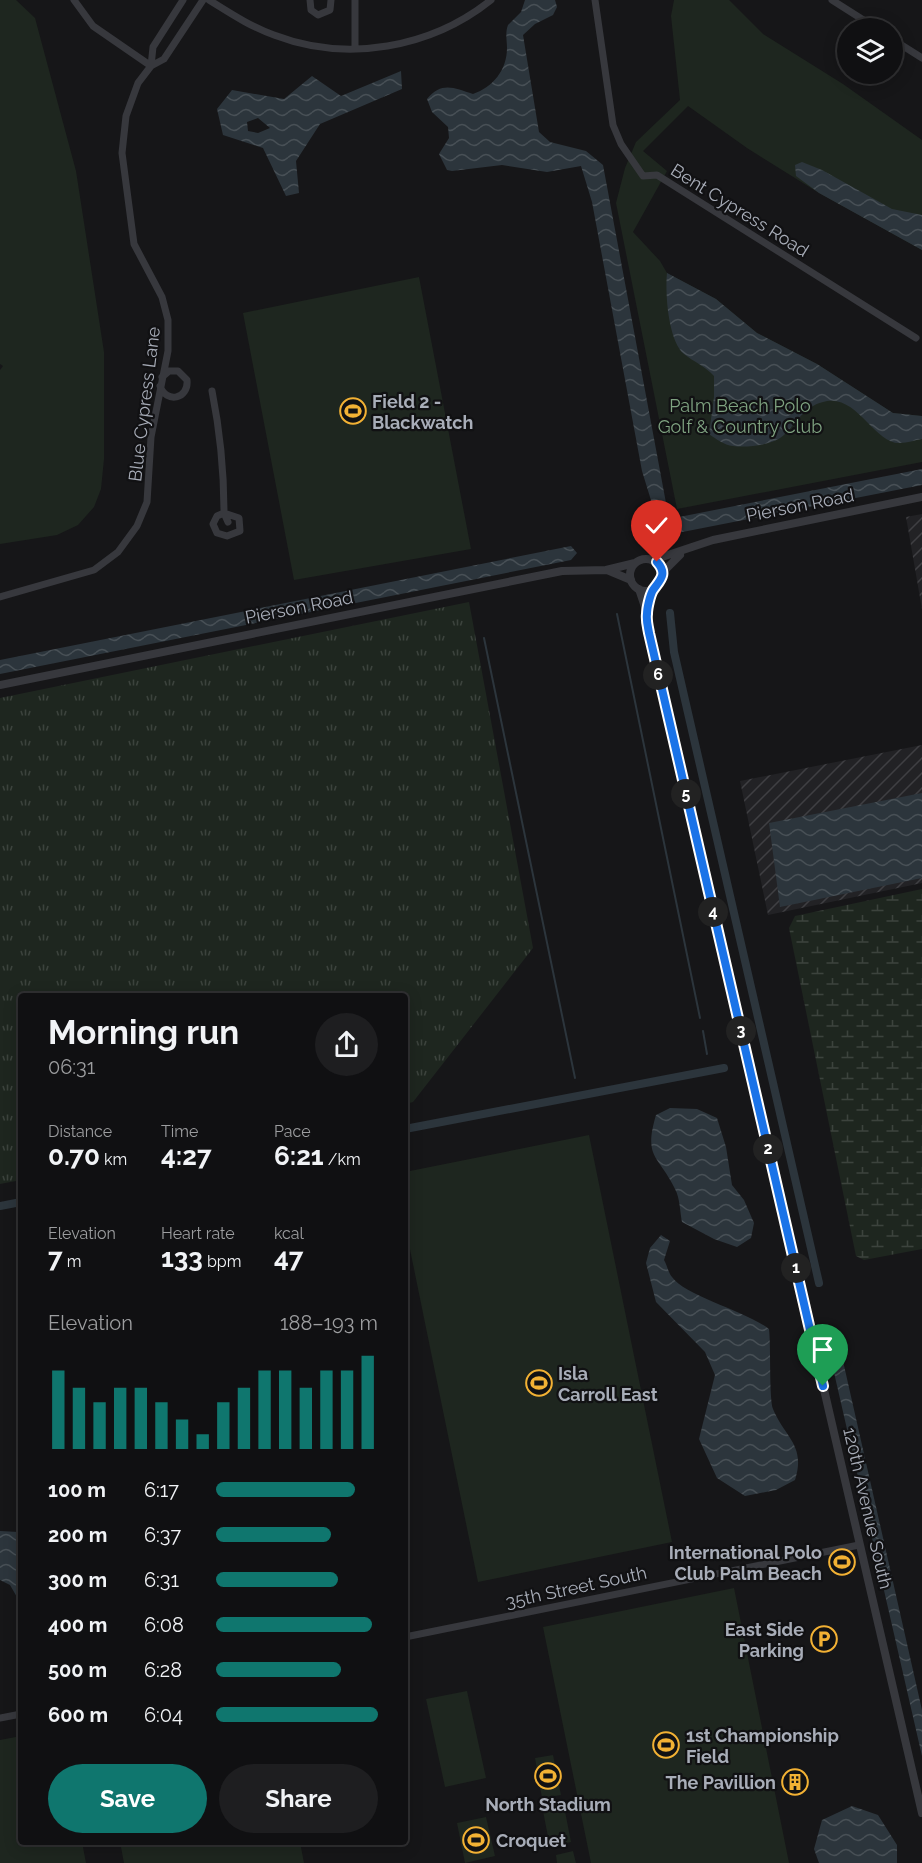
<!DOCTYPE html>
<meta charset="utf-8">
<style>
body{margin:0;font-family:Raleway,sans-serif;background:#1e1e20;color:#f1f3f6;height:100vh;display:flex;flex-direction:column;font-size:22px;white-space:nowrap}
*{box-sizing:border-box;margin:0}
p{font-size:20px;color:#9c9d9f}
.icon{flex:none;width:33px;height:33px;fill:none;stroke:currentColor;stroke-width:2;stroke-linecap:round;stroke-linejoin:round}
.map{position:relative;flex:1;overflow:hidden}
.drawer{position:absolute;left:18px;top:993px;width:390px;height:852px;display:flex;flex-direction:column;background:#101012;border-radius:6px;box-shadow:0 3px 15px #0003,0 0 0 2px #303032}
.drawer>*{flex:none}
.controls{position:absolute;left:837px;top:18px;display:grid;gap:12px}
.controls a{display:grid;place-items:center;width:66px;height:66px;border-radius:50%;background:#101012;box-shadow:0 3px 15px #0003,0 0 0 2px #303032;font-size:30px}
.pin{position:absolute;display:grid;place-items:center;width:51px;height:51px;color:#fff;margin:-62px -26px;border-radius:50% 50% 50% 0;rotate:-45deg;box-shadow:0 0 6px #0007}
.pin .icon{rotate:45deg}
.km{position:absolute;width:30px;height:30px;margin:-15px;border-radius:50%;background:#222;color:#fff;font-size:16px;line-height:30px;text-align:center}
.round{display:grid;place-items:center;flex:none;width:63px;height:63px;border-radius:32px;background:#1e1e20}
.summary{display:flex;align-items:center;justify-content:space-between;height:102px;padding:0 30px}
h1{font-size:33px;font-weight:700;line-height:45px}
.metrics{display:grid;grid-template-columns:repeat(3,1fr);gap:9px;height:102px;padding:6px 30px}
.metrics div{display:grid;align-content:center}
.metrics b{font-size:26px;font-weight:700}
.metrics small{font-size:16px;font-weight:400}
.metrics p{font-size:16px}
.chart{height:168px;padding:12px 30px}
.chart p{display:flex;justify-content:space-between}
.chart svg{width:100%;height:108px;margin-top:6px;stroke:#0f766e;stroke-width:6}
.action{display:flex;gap:12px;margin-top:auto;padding:12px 30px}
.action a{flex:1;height:69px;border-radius:36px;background:#0f766e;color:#fff;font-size:24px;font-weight:700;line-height:69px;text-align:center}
.action a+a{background:#1e1e20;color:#f1f3f6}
ul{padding:0 30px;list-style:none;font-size:20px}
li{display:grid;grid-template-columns:96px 72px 1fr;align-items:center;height:45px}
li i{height:15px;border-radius:8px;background:#0f766e}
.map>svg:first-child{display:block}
.industrial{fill:url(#industrial-furrows)}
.grass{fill:url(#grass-tufts)}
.wetland{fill:url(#wetland-marsh)}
.green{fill:#1e261f}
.water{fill:url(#water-waves);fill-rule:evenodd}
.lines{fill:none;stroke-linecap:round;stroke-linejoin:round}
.stream{stroke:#2c353c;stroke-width:2}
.canal{stroke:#2c353c;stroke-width:8}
.minor{stroke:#37383d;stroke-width:7}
.tertiary{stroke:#37383d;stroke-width:8}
.route-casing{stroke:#fff;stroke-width:12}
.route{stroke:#1a73e8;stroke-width:8}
.labels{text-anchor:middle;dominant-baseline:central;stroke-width:4.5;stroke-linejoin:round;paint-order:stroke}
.street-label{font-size:18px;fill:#a8adb8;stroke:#111113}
.poi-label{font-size:18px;font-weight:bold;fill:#a8adb8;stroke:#111113;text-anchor:start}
.park-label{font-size:18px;fill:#7fa381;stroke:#111113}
</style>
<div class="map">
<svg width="922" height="1863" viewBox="0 0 922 1863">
<defs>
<pattern id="industrial-furrows" width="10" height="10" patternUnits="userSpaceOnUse" patternTransform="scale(1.5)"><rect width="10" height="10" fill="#222225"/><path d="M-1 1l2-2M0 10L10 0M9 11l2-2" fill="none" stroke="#3f3f43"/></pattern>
<pattern id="grass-tufts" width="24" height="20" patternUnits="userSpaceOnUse" patternTransform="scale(1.5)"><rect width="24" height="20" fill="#1e261f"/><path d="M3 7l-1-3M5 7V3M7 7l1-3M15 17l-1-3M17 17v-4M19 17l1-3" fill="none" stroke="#3c433d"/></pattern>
<pattern id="wetland-marsh" width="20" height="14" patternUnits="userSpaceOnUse" patternTransform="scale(1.5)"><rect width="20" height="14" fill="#1e261f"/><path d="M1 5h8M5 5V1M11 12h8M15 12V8" fill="none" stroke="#3c433d"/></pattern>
<pattern id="water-waves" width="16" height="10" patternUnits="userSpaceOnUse" patternTransform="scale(1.5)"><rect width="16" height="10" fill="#2c353c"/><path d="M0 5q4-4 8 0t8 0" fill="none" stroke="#485056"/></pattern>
</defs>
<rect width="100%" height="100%" fill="#161618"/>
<path class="industrial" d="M922,514V609L906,517Z
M922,745V883L768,915L740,781Z"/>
<path class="grass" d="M469,602L533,948L413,1102L405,1104V996H21V1180L0,1184V698Z"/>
<path class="wetland" d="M922,889V1249L864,1260L856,1256L789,928L795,916Z"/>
<path class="green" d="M0,0H16L35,18L76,171L104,352V459L101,489L94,507L78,525L57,535L0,544V370L3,366L0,364Z
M674,0H729L763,34L843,84L922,140V250L819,193L747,148L688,106L643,151L667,171L633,232L660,261L667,273L716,299L757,333L817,364L893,413L922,416V462L677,509L616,203L625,168L636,142L680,100L671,16Z
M419,277L471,549L294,580L243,313Z
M589,1135L672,1542L478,1582L405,1225V1172Z
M734,1588L789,1863H591L543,1627Z
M467,1691L486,1778L445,1787L426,1699Z
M21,1736V1842H82L86,1863H0V1740Z
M553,1755L561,1795L542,1798L535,1758Z
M563,1801L571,1842L550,1847L542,1806Z
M486,1817L495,1856L465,1863L457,1823Z
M120,1842H300L304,1863H124Z
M573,1851L576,1863H557L556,1855Z"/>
<path class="water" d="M525,0H555L557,7L553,15L535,24L523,35L539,132L550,142L586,151L603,165L669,519L922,469V485L662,536L642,471L592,202L581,166L547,172L502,165L452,171L447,170L439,154L449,138L448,127L432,112L427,99C442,81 454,88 473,94C493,87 507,70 507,48C507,40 505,33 508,25L521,12Z
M401,71L402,89L320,124L296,161L299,193L286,196L263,148L223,135L217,109L232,90L284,99L312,76L341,96ZM258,118L270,128L258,133L248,131L247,122Z
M802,162L822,170L892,209L922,215V250L819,193L796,176L795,165Z
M667,273L716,299L757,333L817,364L893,413L922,416V439C915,440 907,443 900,443C875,444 858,396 827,401C805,405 799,420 785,434C775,445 747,448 733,446C724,445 716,439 709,434L714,397V376C705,366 694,362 684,354C668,340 665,293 667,273Z
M571,546L577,553L571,560L0,674V660Z
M922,793V878L780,907L769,823Z
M670,1108L697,1109L717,1118L726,1147L732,1185L744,1200L754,1223L751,1238L737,1247L714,1239L682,1222C680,1212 680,1198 675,1189C659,1155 643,1159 656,1115Z
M661,1235L670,1241L664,1260C667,1265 668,1272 672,1277C685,1296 746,1311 769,1329C771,1346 769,1399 773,1409C785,1438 806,1445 795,1480L776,1490L745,1496L717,1478L699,1439L715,1375L705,1352L656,1302L646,1263L650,1248Z
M834,1334L838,1339L922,1710V1756L827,1342L828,1335Z
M0,1531L18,1532L21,1539V1604L10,1585L0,1580Z
M852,1806L878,1815L897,1845V1863H819L814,1849L822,1820Z"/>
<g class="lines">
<path class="stream" d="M617,614L700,1018
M484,638L575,1078
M703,1031L707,1054"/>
<path class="canal" d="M670,613L674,652L819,1283
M405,1129L724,1068
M0,1206L21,1202"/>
<path class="minor" d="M74,0L93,26L151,66
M209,0C230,13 251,27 274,35C347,63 431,48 491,0
M310,0L311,10L318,15L330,10L331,0
M355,0V49
M595,0L613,125L621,144L643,176L657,175L916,338
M832,0L876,28
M892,39L922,58
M151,66L153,47L183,0
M160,386C166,404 189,399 187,380L178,371H169L162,377
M212,391C220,431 224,471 224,513L217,516L213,524L217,533L227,536L240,531L239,518L224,513L228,522
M0,597L94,570L118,552L137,526L147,502L151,437L168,351V320L162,297L134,244L122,153L126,116L138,83L151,66L164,59L203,0
M405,1637L859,1545
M0,1718L21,1714"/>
<path class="tertiary" d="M630 575a16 16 0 1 1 32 0a16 16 0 1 1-32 0Z
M653,560L713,540L922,497
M607,570L631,580
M663,572L680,555
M639,589L647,613L649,633L922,1813
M0,685L562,571L606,570L635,563"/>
</g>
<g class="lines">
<g class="route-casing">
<path id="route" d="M657,562C668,574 660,580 653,590C650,595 647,608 647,614C646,620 648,627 649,633L823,1386"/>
</g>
<use href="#route" class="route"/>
</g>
<defs>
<g id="stadium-ring" transform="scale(1.35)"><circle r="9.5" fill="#111113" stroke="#f2b134" stroke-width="1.5"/><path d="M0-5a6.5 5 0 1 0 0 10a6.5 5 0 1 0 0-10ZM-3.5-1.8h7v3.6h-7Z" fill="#f2b134"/></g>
<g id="parking-ring" transform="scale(1.35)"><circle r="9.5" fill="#111113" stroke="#f2b134" stroke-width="1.5"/><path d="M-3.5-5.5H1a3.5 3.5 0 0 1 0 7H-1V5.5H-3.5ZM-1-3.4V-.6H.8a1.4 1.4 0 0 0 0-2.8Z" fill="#f2b134"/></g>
<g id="building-ring" transform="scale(1.35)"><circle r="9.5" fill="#111113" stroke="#f2b134" stroke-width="1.5"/><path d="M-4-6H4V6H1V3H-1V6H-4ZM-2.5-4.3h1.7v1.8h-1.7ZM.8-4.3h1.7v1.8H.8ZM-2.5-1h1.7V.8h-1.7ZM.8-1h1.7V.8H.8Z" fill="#f2b134"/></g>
</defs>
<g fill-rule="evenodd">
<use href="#stadium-ring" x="353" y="411"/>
<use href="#stadium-ring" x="539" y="1383"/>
<use href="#stadium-ring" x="842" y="1562"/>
<use href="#parking-ring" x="824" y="1639"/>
<use href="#stadium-ring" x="666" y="1745"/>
<use href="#stadium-ring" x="548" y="1776"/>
<use href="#building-ring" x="795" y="1782"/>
<use href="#stadium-ring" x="476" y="1840"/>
</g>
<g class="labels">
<g class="street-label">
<text transform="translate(740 210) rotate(32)">Bent Cypress Road</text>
<text transform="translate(144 404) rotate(-83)">Blue Cypress Lane</text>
<text transform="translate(800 505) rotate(-11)">Pierson Road</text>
<text transform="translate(299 607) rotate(-11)">Pierson Road</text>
<text transform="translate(868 1508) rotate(77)">120th Avenue South</text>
<text transform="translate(576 1587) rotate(-12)">35th Street South</text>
</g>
<g class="poi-label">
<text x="372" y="401">Field 2 -<tspan x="372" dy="21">Blackwatch</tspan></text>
<text x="558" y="1373">Isla<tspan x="558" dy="21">Carroll East</tspan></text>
<text x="822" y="1552" text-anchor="end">International Polo<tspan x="822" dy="21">Club Palm Beach</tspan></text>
<text x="804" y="1629" text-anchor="end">East Side<tspan x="804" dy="21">Parking</tspan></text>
<text x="686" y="1735">1st Championship<tspan x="686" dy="21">Field</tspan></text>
<text x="776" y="1782" text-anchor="end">The Pavillion</text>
<text x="548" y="1804" text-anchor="middle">North Stadium</text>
<text x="496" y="1840">Croquet</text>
</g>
<g class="park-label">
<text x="740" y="405">Palm Beach Polo<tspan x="740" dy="21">Golf &amp; Country Club</tspan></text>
</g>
</g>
</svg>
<div class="controls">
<a><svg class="icon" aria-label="layers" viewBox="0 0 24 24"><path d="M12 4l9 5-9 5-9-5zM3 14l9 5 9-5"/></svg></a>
</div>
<div class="pin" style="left:823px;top:1386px;background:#1e9e55"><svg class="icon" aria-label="arrive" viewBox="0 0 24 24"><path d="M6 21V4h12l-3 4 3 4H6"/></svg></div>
<div class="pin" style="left:657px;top:562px;background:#d93025"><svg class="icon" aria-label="check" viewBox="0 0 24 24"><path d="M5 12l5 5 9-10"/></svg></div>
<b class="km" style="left:796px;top:1268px">1</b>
<b class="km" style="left:768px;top:1149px">2</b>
<b class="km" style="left:741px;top:1031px">3</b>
<b class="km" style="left:713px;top:912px">4</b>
<b class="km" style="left:686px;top:794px">5</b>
<b class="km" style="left:658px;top:675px">6</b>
<section class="drawer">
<div class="summary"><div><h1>Morning run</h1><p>06:31</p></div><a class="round"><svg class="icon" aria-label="share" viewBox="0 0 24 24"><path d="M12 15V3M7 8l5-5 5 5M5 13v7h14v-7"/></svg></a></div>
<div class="metrics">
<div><p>Distance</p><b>0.70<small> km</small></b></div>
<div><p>Time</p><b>4:27</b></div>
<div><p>Pace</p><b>6:21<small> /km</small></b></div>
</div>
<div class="metrics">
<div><p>Elevation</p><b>7<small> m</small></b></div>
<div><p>Heart rate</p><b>133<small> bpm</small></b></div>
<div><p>kcal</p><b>47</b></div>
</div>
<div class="chart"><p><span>Elevation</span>188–193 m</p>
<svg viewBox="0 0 160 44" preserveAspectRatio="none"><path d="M5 44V12M15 44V19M25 44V25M35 44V19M45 44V19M55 44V25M65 44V32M75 44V38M85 44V25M95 44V19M105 44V12M115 44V12M125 44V19M135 44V12M145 44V12M155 44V6"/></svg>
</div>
<ul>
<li><b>100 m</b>6:17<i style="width:86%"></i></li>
<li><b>200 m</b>6:37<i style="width:71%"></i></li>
<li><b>300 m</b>6:31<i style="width:75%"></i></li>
<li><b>400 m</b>6:08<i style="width:96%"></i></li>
<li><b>500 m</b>6:28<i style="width:77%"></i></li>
<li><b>600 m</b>6:04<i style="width:100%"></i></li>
</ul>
<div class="action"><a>Save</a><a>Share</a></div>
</section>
</div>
